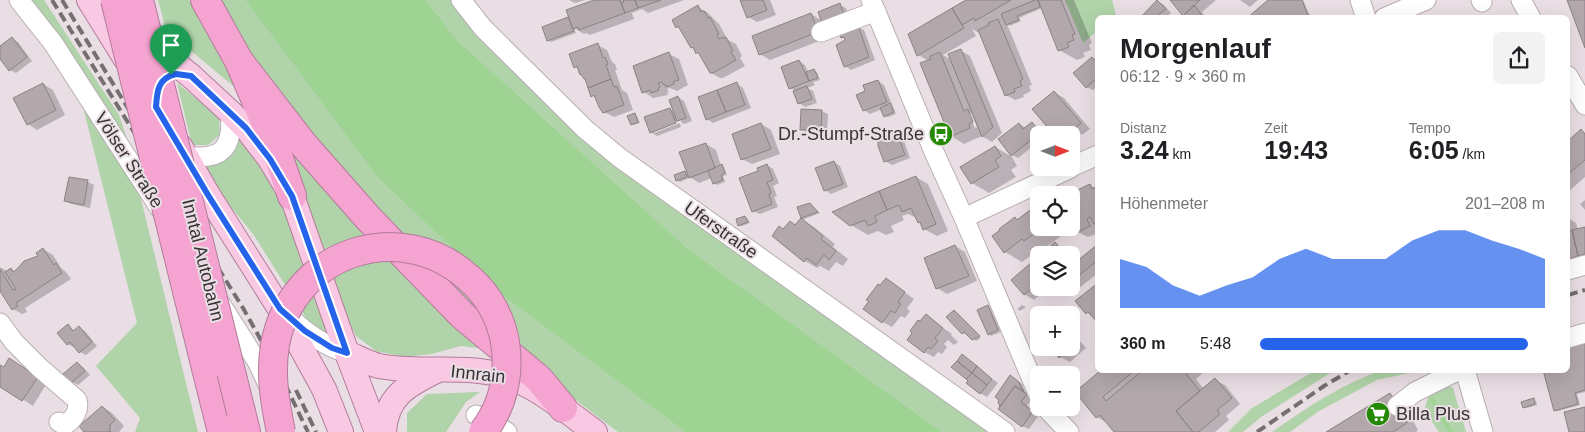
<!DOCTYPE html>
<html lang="de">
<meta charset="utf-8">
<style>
body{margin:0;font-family:Helvetica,sans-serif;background:#f2f2f2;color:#202124;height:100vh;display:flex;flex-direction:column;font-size:19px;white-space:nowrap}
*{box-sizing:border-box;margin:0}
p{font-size:16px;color:#757577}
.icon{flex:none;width:28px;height:28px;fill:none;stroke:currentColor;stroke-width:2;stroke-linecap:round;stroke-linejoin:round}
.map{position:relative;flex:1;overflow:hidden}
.drawer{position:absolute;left:1095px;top:15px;width:475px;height:358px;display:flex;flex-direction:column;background:#fff;border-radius:8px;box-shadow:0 5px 20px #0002}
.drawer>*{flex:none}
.needle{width:32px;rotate:90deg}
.buttons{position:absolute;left:1030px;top:126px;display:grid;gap:10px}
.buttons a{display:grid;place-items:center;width:50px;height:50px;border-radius:8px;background:#fff;box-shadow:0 5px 20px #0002;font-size:25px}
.pin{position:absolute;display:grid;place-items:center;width:42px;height:42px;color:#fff;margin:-51px -21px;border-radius:50% 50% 50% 0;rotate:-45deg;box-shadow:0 0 5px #0007}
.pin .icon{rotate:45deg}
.round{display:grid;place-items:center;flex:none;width:52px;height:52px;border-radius:8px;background:#f2f2f2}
.head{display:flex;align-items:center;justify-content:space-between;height:85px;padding:0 25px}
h1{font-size:28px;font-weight:700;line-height:38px}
.stats{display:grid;grid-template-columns:repeat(3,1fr);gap:8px;height:85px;padding:5px 25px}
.stats div{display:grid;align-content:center}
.stats b{font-size:25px;font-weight:700}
.stats small{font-size:14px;font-weight:400}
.stats p{font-size:14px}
.chart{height:140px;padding:10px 25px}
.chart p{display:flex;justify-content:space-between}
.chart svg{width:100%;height:90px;margin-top:5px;fill:#2563eb;opacity:.7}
ul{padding:0 25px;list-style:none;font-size:16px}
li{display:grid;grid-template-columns:80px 60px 1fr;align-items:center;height:38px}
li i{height:12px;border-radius:6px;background:#2563eb}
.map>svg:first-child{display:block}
.green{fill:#b0d3a9}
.water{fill:#9ed393}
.shadow{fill:#0003;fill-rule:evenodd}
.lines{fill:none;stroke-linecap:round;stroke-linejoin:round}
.stream{stroke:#9ed393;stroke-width:4}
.building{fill:#b2a8ac;stroke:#8b8186}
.minor-casing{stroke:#b8aeb3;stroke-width:21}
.major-casing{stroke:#b27c9a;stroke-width:26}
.highway-casing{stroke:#b27c9a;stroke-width:30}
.minor{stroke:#fff;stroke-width:19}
.major{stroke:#f9c8e3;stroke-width:24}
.highway{stroke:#f5a3d0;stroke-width:28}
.rail{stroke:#756f72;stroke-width:4;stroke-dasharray:10 5;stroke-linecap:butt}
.highway-bridge-casing{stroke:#b27c9a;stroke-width:30;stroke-linecap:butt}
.highway-bridge{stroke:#f5a3d0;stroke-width:28}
.route-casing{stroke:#fff;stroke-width:10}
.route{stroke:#2563eb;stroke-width:6}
.labels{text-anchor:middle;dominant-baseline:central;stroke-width:4;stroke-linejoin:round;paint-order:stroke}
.poi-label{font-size:18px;fill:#373335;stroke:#e9dee4;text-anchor:end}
.street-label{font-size:18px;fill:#373335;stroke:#e9dee4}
</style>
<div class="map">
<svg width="1585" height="432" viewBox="0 0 1585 432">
<rect width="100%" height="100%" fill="#e9dee4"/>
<path class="green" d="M27,0H44L119,115L131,151Z
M158,0H189L238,90L166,30Z
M217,0H245L378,178L502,295L685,432H618L547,378L373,212L269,81Z
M426,0H454L505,60L940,392L989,432H942L687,248L457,40Z
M1065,0H1112L1116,15L1113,17L1098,18L1097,31L1083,43Z
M177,83L219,117L220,135L208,145H192Z
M81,99L139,191L198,432H135L140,418L96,366L137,323Z
M273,114L486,349L461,346L432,354L405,357L376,351L356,336L339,302Z
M238,135L265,170L292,222L335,344L306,318L253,234L211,183L205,164Z
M1316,370H1335L1261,417L1243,432H1228L1252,408Z
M1382,370H1424L1377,380L1319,411L1290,432H1272C1306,408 1342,384 1382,370Z
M1447,385L1453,388L1466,432H1439L1428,416L1420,421V418C1427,409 1425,401 1431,392Z
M480,392L466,402L446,432H407V413L427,394Z"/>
<path class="water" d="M245,0H426L457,40L687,248L942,432H685L502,295L378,178Z"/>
<path class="shadow" d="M569,0H585L575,3Z
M598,0H684L648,13L642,9L632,13L634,19L590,35L586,33L584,34L574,28L576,33L551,42L548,40L543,27L570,17Z
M741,0H770L776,15L757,22L748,17Z
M968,0H1074L1092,43L1089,45L1091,50L1083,53L1085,57L1077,60L1059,50L1042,8L1019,18L1021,21L1010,26L1007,24L1032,85L1029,86L1031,91L1023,95L1024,97L1015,100L1006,95L981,34L972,29L976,36L943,55L952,60L960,50L970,56L1002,133L992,142L982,136L964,144L951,136L929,61L918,55ZM968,113H971L977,127L975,128Z
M1172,0H1216L1202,12L1206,18H1182L1184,16Z
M1240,0H1258L1250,7Z
M1270,0H1303L1311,18H1249Z
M1158,1L1164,5L1171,13L1166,18H1142Z
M839,5L846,8L852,23L835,30L821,21L827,38L770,60L760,54L811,14L823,21Z
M698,7L707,12L719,24L728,40L736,44L742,56L740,58L745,66L723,78H720L711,73L701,55L692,47L681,29L677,27Z
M858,27L864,30L875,60L851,70L845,66L848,41L842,37Z
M12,39L18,42L32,61L16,73L10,70L0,57V48Z
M597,45L607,50L612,62L615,64L617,70H615L622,90L627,93L633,110L614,117L604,112L597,98L592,96L586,80L579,69L575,67Z
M669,54L679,59L688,85L677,91L670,88L667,89L669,92L667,93L668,95L653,98L644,92Z
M1092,58L1098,61V86L1093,90L1086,87Z
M799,61L805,65L808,72L814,70L817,72L820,80L813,82L815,85L807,88L813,91L817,103L805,107L799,103L796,91L790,88Z
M878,81L884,85L896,114L888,117L885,116L882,109L870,114L864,110L867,92Z
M43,84L53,90L65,115L37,130L28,124Z
M737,84L743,88L751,108L713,123L707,119Z
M1054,92L1064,98L1090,129L1082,135L1078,132L1073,136L1076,140L1071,145V135H1056Z
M678,97L684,101L692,121L684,124L681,122V120L654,130V133L680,123L681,127L657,136L651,132L670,109L675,112Z
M821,111L828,114L827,132L808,133L802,130Z
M635,115L637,116L640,123L634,125L632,124Z
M761,124L771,130L780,154L752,164L742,159Z
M1019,124L1026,128L1032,124L1038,127L1044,135H1039V144L1037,143L1018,158L1012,155Z
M896,131L902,135L910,158L892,165L885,161Z
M1581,131L1585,133V177L1568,192V142Z
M706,144L716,150L721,166L724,167L727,175L723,176L725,182L717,185L714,183L712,178L699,183L688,176L689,178L680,182L677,180L685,173L689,175Z
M995,147L1012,157L1017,166L1011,170L1016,177L989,193L972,183Z
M834,162L840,166L848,187L831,194L825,190Z
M767,165L773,169L779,183L773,186L777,196L774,197L778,207L760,214L753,211L759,171Z
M916,177L928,184L948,231L937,236L924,229L917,218L908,214L902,216L904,220L891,226L894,232L886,235L878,231L868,235L851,225Z
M70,178L88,182L94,185L90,208L71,204L65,201Z
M1090,185L1095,188L1098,187V225L1095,223L1098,233L1088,237L1069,228H1071L1070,195Z
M1585,200V210L1580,204Z
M810,204L820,213L802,220L814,227L835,244L833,247L848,259L843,266L836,262L829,271L820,266L817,268L805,261L773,236L796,226L802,218L799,208Z
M1031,211L1039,216V228H1060L1062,230L1057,233L1060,237L1042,250L1040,249L1022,262L1005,252L1018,220Z
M745,217L748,219L750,223L742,226L739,225Z
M1568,218L1576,223L1578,230L1585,229V264L1568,269Z
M1055,244L1065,249L1069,255H1042Z
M1098,245V273L1078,289L1071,285V265L1073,266Z
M955,246L965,252L977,281L947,294L937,288Z
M43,249L53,255L61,268L65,271L71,279L25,308L27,312L22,314L13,309L0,289V267L7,271L11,269L15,272L40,257Z
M1039,258V288H1048L1034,300L1024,294Z
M886,279L914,299L907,308L910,311L905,318L901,316L892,327L883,322L881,287Z
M1022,305L1026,307L1020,311L1017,309Z
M988,306L990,308L1001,332L991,336L989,334Z
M1048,310L1057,315H1042Z
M957,313L981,338L976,341L967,333L965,334L962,333Z
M926,316L952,334L951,335L958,342L954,345L948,340L944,344L947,347L942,354L938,352L934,357L924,352L921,323Z
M68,326L75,331L79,328L85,331L97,346L86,355L80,352L75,346L74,347L67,344Z
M1071,331L1086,348L1070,362L1060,357L1052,348H1071Z
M1585,343V392L1577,394L1580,405L1558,411L1555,410L1544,370H1568V347Z
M962,356L998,383L987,397L980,393L970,381Z
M10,360L47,383L33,406L0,385V366L4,369Z
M77,363L83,367L90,375L78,385L72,382Z
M1103,370H1202L1204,372L1196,379L1204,389L1215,380L1225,385L1240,404L1226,416L1229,420L1215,432H1116L1109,424L1097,417Z
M1014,378L1022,384L1026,394L1032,399L1027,406L1039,415L1029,429L1022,426Z
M1390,394L1402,401L1418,430L1416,432H1328Z
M1534,400L1536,401L1537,405L1527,408L1524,407Z
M103,407L112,413L124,426L119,432H86Z"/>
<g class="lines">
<path class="stream" d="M1432,399L1451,432"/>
</g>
<path class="building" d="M594,0H620L625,13L579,30L578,27L573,29L566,10Z
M623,0H635L638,8L625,13L621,3L624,2Z
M635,0H661L638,8Z
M740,0H763L767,10L747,18Z
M966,0H1011L975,21L974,18L962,25L952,8Z
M1035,0H1038L1040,7L1017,16L1019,20L1006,25L1001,14Z
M1038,0H1061L1075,34L1072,35L1074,40L1067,43L1069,47L1058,51Z
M1157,0L1166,9L1157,16L1158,18H1140Z
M1170,0H1200L1183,16Z
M1268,0H1302L1309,18H1247Z
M1567,0H1585V48Z
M840,3L846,20L822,23L818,12Z
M698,5L701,12L704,11L708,18L710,17L719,34L717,35L719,39L723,37L724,39L726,37L733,51L731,52L736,60L713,73H710L698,52L696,54L693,47L691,48L678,26L676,28L672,20Z
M1194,5L1204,18H1180L1183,16Z
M952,8L964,28L917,56L908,34Z
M811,13L818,32L759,55L752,36Z
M568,17L574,31L547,41L542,27Z
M998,19L1023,79L1020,81L1022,86L1014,89L1015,92L1005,96L978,30L989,25L988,23Z
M858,25L869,57L844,67L836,45L845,40L844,37L841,38L839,33Z
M12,37L27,57L9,71L0,59V46Z
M598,43L603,58L605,57L608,64L606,65L611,79L588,88L585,79H584L581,74L580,75L577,66L574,68L569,54Z
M961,49L993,127L982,137L948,54Z
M669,52L679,80L673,82L674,84L666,87V85H664L662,82L658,83L660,87L658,88L659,90L651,93L650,90L642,93L633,66Z
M940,52L964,111L968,109L973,122L969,124L970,128L950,137L920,63L931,59L930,56Z
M1092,57L1098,63V77L1086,88L1073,73Z
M799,60L809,81L789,89L781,67Z
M814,69L818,78L809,81L806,72Z
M611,79L614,87L617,86L624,105L603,113L599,107L594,95L591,97L588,88Z
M878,80L887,102L863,111L856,95L865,91L863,85Z
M737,82L745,105L726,112L717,90Z
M43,83L56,110L27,125L13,98Z
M807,86L812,99L798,104L793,91Z
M717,90L726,112L706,120L698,97Z
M1054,91L1081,123L1072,131L1069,127L1064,130L1067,135H1054L1032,109Z
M678,96L686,118L677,121L669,100Z
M890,103L894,112L884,117L880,108Z
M670,108L676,123L650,133L644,117Z
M801,109L822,110L821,129L800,130Z
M635,113L638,122L631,125L627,116Z
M1032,122L1042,135H1039V140L1034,143L1031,140L1011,156L998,139L1019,123L1023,129Z
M761,123L771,149L741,160L732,134Z
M1581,129L1585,134V160L1568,174V141Z
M896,130L905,155L884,162L878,146V140L884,136L883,135Z
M706,143L715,168L689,178L679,152Z
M995,146L1001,156L995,160L999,167L971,184L960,167Z
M834,161L843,184L824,191L815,168Z
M722,164L725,173L721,175L723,180L713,184L708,171Z
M767,164L773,180L767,182L771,193L769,194L772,204L752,212L739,178L758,171L757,168Z
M685,171L687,177L676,181L674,175Z
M916,176L936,224L923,230L920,222L918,223L911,208L902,212L899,205L887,210L879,191Z
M69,177L88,180L84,205L64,201Z
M1090,184L1092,189L1098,186V222L1094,224L1090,217L1087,219L1090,226L1077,233L1073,224L1071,225V195H1067Z
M879,191L887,210L875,216L877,222L868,226L865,220L850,226L832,212Z
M810,203L818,212L801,218L797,207Z
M1030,210L1039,221V228H1042L1024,241L1022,239L1004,253L992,236L1000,230L999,229L1015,217L1017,220Z
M745,216L748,222L738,226L736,219Z
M801,218L823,236L821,239L836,251L829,260L824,255L816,265L807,258L804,262L772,236L779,226L783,229L790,221L795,225Z
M1585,227V254L1578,256L1572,230Z
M1568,230V232L1572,230L1578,256L1568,259Z
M1055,242L1065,254L1040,255Z
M1098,244V260L1071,282V266Z
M955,245L969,276L936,289L924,258Z
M43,248L54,265L56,263L62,273L16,303L18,306L12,310L0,291V269L13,290L16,289L5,272L11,268L13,272L17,269L24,261L38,256L36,253Z
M1039,256V282L1024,295L1011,280Z
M886,278L905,292L898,302L901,304L895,313L891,311L882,323L863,309L869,301L866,300L878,284L880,285Z
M1098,283V323L1088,312L1086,314L1075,301Z
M988,305L998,330L988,335L977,310Z
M954,310L980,336L972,340L964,332L962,334L946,317Z
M926,314L943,328L935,338L938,341L931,349L928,347L924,353L907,340L912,333L910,331L918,320L920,321Z
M1039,316V335L1030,324Z
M68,324L73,331L79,326L92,342L79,353L70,342L67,345L57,333Z
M1585,341V390L1575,393L1578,404L1554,411L1543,370H1568V346Z
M1050,348H1071L1059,358Z
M962,354L977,366L972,373L957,361Z
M9,358L38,377L22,401L0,387V365L4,367Z
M957,361L972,373L966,379L951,367Z
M77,362L85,371L71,383L63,374Z
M977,366L992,379L987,385L972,373Z
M1101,370H1135L1103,397L1106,401L1143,370H1183L1200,391L1176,411L1193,432H1114L1100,415L1096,418L1075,392Z
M972,373L987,385L980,394L966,383L968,381L966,379Z
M1010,375L1019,382L1024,392L1015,386L1000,407L998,402L999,400L995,397Z
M1215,378L1232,398L1217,410L1220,414L1199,432H1193L1176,411Z
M1015,386L1027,394L1021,402L1033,411L1022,427L998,409Z
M1390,393L1407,423L1393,432H1326Z
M1534,398L1535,404L1523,408L1521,402Z
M102,406L115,420L110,425V432H111H84L79,426Z
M1585,407V432H1569L1564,412Z"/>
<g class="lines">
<g class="minor-casing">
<path id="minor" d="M19,0L53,43L161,210
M461,0L483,28L585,129L620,158L1005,432
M871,0L934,152L964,218L1039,396
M1360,0L1366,18
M1481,0L1482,2
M1521,0L1531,18
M1384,18L1426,0
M821,32L876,11
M1568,76L1585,105
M186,156C222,161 234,148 230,112
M1071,167L1098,155
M964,218L1071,168
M1568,270L1585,265
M220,303L258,363L270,389
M288,316C306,333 324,346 347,353
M0,323L14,342L40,368L77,400C80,410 74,419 65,425L59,422
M1568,338L1585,333
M1465,370L1483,432
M1397,406L1415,392L1459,370
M1046,408L1069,432
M476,415L507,432"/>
</g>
<g class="major-casing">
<path id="major" d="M89,0L125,58
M142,37L191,76L230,112L246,128L270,159L292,196L347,353L377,432
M180,146L208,195L280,309L324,389L341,432
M347,353C357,357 368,363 379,366C419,374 461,364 501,375C534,383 567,412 595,432
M384,432C386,397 407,385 436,371"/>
</g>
<g class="highway-casing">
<path id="highway" d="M205,0L239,61L272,138L292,196
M239,61L303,144L369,219L463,316L539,379L563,408
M206,368L222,432
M241,412L246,432"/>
</g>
<use href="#minor" class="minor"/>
<use href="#major" class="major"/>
<use href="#highway" class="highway"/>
<path class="rail" d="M52,0L243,308L281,376L308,432
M62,0L171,179
M1568,295L1585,290
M296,390L316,432
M1257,432L1324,386L1351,370"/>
<g class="highway-bridge-casing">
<path id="highway-bridge" d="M115,0L206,368
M139,0L241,412
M281,432C275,403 270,375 275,345C292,251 402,215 471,280C489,296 501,319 505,342C510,374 503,406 483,432"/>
</g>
<use href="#highway-bridge" class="highway-bridge"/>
</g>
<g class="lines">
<g class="route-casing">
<path id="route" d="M176,74L191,76L246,128L270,159L292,196L347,353L332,348L305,331L280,309L208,195L156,107C157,91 158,78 176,74Z"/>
</g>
<use href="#route" class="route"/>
</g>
<defs>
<g id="bus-disc" transform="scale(1.25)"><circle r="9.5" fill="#228900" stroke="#e9dee4"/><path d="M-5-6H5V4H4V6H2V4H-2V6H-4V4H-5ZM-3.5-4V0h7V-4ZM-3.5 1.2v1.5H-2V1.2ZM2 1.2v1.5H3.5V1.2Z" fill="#fff"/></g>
<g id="supermarket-disc" transform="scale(1.25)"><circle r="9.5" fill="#228900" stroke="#e9dee4"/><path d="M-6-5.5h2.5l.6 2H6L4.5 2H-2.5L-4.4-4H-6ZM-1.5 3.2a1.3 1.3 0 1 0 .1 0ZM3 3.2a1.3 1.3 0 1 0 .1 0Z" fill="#fff"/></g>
</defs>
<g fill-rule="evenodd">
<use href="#bus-disc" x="941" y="134"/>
<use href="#supermarket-disc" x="1378" y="414"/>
</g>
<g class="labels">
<g class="poi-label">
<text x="924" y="134">Dr.-Stumpf-Straße</text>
<text x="1396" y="414" text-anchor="start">Billa Plus</text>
</g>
<g class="street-label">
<text transform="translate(129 160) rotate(57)">Völser Straße</text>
<text transform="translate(721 230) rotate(35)">Uferstraße</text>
<text transform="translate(203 260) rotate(76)">Inntal Autobahn</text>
<text transform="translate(478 374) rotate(6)">Innrain</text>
</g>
</g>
</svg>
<div class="buttons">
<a><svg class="needle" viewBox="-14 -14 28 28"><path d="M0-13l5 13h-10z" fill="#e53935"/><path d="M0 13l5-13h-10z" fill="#757577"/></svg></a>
<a><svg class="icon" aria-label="locate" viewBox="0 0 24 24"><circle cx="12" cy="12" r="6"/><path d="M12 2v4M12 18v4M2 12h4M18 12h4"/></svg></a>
<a><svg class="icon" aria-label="layers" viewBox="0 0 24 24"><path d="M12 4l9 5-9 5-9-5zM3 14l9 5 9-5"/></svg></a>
<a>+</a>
<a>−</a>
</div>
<div class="pin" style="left:171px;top:75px;background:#1e9e55"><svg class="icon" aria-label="arrive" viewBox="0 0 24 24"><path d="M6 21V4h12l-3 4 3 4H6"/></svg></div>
<section class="drawer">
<div class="head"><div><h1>Morgenlauf</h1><p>06:12 · 9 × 360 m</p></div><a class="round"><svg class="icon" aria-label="share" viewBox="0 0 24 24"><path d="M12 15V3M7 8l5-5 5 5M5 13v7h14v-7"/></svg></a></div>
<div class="stats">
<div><p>Distanz</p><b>3.24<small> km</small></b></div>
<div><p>Zeit</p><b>19:43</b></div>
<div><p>Tempo</p><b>6:05<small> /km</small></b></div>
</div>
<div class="chart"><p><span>Höhenmeter</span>201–208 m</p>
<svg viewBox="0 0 160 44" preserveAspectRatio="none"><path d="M0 44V20L10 24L20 33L30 38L40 33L50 29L60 20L70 15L80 20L90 20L100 20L110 11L120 6L130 6L140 11L150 15L160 20V44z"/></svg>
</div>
<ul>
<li><b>360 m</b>5:48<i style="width:94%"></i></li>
</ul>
</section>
</div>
